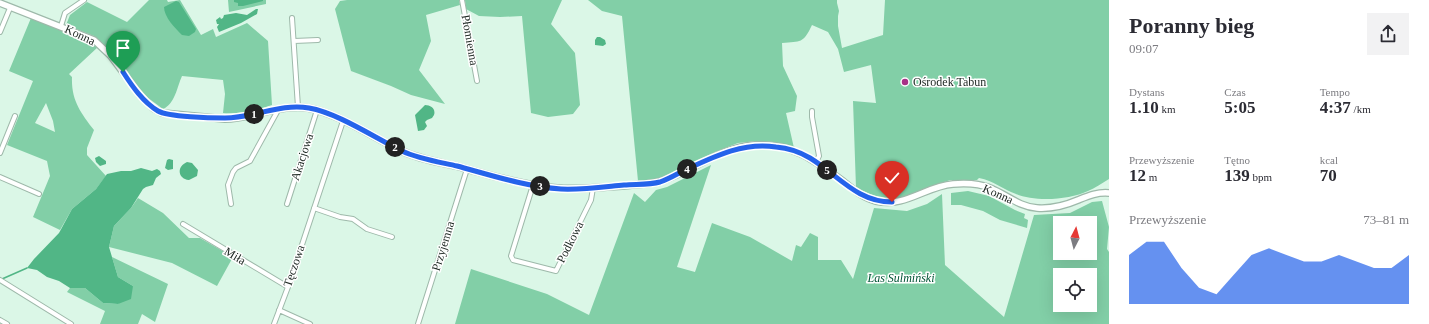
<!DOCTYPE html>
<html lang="pl">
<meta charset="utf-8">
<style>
body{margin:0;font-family:"Times New Roman",serif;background:#f2f2f3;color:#2b2b33;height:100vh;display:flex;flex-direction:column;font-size:15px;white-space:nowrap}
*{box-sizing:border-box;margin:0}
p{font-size:13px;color:#7c7c81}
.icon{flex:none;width:22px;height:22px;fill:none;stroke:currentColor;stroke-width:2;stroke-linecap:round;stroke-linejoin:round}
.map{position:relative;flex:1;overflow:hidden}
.drawer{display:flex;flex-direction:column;background:#fff;width:320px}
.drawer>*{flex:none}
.needle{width:26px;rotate:6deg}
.fabs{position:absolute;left:1053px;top:216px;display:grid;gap:8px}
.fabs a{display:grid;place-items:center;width:44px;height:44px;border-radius:0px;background:#fff;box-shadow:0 4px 16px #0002;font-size:20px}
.pin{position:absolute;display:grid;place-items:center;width:34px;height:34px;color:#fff;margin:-41px -17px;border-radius:50% 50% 50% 0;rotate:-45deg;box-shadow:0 0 4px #0007}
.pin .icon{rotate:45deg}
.km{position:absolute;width:20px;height:20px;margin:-10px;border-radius:50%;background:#222;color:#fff;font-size:11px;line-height:20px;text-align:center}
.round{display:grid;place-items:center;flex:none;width:42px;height:42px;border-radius:0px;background:#f2f2f3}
.overview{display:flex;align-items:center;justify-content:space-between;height:68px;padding:0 20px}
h1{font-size:22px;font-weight:600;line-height:30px}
.figures{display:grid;grid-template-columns:repeat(3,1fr);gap:6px;height:68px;padding:4px 20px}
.figures div{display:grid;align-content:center}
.figures b{font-size:17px;font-weight:600}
.figures small{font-size:11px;font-weight:400}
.figures p{font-size:11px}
.chart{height:112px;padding:8px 20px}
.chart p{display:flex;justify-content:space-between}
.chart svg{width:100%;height:72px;margin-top:4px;fill:#2563eb;opacity:.7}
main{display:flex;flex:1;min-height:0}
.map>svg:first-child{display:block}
.green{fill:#82cfa7;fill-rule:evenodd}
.water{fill:#51b686}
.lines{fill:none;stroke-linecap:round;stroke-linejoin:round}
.stream{stroke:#51b686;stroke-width:1.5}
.street-casing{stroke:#9eb9aa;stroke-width:6}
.secondary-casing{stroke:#9eb9aa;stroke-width:8}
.street{stroke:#fff;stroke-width:4}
.secondary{stroke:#fff;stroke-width:5.5}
.route-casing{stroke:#fff;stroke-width:8}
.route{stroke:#2563eb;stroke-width:5}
.poi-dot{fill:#a83187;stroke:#fff;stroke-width:1.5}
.labels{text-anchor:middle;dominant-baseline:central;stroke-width:3;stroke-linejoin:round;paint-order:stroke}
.street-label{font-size:12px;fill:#212b26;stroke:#fff}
.poi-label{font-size:12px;fill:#212b26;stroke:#fff;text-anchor:start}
.park-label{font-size:12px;font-style:italic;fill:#005435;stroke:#fff}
</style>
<main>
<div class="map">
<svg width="1109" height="324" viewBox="0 0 1109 324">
<rect width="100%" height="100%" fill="#dbf7e7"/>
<path class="green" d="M149,0H167L168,2L180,0L201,35L213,29L216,37L247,23L268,41L272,105C254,111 242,114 223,113L225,94L223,80L182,76C177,87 175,104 163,109L144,95L115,56L94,36L66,25L70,15L87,2L127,22Z
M228,0H266V4L229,12Z
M347,0H459L460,5L426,15L431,41L419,70L445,104L411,95L391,86L351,71L335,9L340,1Z
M465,0H562L551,24L575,53L580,105L573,114L548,117L531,113L522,16L500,17L479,16L466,9Z
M588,0H837V3L839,11L838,16V26L842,48L883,35L885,0H1109V179C1102,183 1095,188 1088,191C1069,200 1035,202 1016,194C1002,189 994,181 979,178L977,180H950L901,198C882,200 874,196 856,188L853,101L876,103L871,65L844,72L838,49L828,32L812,25C803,44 801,41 782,43L783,66L797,96L795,111L786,113L794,148L773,142L757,141L738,143L715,152L663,178L638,181L622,16L602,11Z
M31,18L91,41L98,47L69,74L72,77C71,100 81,113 94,130L87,148V155L106,176L96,189L72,209L60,230L33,217L50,176L47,161L7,145L33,81L9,71ZM46,103L53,121L55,132L35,123Z
M711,165L677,267L695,272L712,223L750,237L792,261L796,245L801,247L810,233L818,237V260H841L853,279L874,208L907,211L927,204L942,194L945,265L1004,317L1034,215L1070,213L1092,202L1102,201L1109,227L1107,249L1109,252V324H455L471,269L547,294L589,315L634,193L645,202L656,190L667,187ZM1060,223H1090V253H1060ZM1060,275H1090V305H1060Z
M968,191L989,196L1015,210L1025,214L1024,218L1028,220L1027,228L1000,220L983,211L961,205H951V193Z
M138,198L163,213L189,238H200L233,257L217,286L172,263L109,247L114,226L131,208Z
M112,257L168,284L155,322L142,314L138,324H100L105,311L67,292L70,288H85L103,303L118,304L133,286L118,277Z"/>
<path class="water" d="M234,0H263V1L243,6H238V3L234,2Z
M176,1L179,2L196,29L195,32L189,36L182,35C175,28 164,17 164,7Z
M256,9H258L257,14L241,23L219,32L217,27L219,24H217L216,20L220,17L221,19L223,18L224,15L236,13L247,15Z
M597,37H600L605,40L606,44L603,46L595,45V40Z
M425,105C431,105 436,109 434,115L432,118L427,120L425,122L427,126L424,130L418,131L415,115Z
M99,156L106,161V164L100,166L96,162L95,158Z
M169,159L173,160V169L168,170L165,168L167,160Z
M187,162L192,163L198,170L197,176L189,180C178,179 176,167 187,162Z
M141,168L152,171L157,169L160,171L161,174L156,178L153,185L146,187L143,189L131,208L114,226L109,247L118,277L133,286L131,299L118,304L103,303L85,288H70L59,281L47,277L37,270L27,268L34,259L59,233L72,209L96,189L107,174L121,171H131Z"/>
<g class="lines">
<path class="stream" d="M2,279L27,268"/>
<g class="street-casing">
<path id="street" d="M462,0L477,81
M292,18L298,107
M61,26L65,13L84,0
M0,32L10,8
M294,41L318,40
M812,111V117L819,156L816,162
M0,153L15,116
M0,177L39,194
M533,185L511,256L513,260L556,271L591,200L593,188
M231,204L228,185L233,172L236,168L250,161L277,112L276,109
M287,204L317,110
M314,208L340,217L353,219L367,229L392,237
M183,224L288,287
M0,280L71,324
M279,310L310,324
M0,320L7,324
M274,324L288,287L343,121
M418,324L467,169"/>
</g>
<g class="secondary-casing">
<path id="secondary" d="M0,3L94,40L111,56L140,95L153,108L162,113L225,119C253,118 280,104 308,108C338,113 374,138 402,151C419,159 438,162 456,166C489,175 523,185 557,188C578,190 601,187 622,186C636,184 651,185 664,180C695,169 722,147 755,145C794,143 815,161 844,182C854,190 864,198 876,201C905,208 926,186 953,184C965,183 978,183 990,188C1006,194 1019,207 1037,208C1051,209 1064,206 1078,200C1088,196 1097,192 1109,193"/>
</g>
<use href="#street" class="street"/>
<use href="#secondary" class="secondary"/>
</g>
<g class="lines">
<g class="route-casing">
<path id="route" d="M123,72C132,86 143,102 158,111C168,117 212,118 225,118C254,118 280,103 309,108C338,113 375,138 402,151C419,159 439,162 457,166C490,175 527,187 561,189C582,190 603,187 624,185C636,184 649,185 660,182C669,179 677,174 685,170C715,156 743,142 776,147C788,148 800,152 810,158C838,175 857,202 892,202"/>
</g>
<use href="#route" class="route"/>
</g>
<circle class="poi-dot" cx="905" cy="82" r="4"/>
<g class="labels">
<g class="street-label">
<text transform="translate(80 35) rotate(25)">Konna</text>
<text transform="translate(470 40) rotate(80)">Płomienna</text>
<text transform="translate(302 157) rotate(-72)">Akacjowa</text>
<text transform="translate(998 194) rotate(24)">Konna</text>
<text transform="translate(570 242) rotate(-63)">Podkowa</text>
<text transform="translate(443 246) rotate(-73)">Przyjemna</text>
<text transform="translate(235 256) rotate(31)">Miła</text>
<text transform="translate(294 266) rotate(-71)">Tęczowa</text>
</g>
<g class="poi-label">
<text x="913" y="82">Ośrodek Tabun</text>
</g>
<g class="park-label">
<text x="901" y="278">Las Sulmiński</text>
</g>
</g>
</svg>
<div class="fabs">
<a><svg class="needle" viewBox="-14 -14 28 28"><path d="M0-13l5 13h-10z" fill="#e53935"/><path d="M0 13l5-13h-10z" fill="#7c7c81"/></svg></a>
<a><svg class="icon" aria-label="locate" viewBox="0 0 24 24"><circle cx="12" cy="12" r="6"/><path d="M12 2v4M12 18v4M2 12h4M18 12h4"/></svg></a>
</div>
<div class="pin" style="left:123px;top:72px;background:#1e9e55"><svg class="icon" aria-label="arrive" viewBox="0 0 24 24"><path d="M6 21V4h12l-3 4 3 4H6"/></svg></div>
<div class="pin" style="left:892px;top:202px;background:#d93025"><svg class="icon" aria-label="check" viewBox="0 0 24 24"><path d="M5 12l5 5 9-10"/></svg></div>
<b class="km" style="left:254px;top:114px">1</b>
<b class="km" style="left:395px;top:147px">2</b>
<b class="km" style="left:540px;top:186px">3</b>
<b class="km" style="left:687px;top:169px">4</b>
<b class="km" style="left:827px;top:170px">5</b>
</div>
<section class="drawer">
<div class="overview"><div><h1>Poranny bieg</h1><p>09:07</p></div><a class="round"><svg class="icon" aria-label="share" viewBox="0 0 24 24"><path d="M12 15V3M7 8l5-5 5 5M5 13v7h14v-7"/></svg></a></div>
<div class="figures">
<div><p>Dystans</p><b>1.10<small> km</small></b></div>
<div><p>Czas</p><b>5:05</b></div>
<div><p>Tempo</p><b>4:37<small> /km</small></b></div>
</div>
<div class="figures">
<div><p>Przewyższenie</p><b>12<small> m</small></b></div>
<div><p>Tętno</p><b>139<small> bpm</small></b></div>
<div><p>kcal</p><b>70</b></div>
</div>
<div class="chart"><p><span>Przewyższenie</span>73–81 m</p>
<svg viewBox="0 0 160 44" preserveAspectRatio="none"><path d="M0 44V14L10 6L20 6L30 22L40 34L50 38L60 26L70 14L80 10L90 14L100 18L110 18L120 14L130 18L140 22L150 22L160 14V44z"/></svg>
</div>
</section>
</main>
